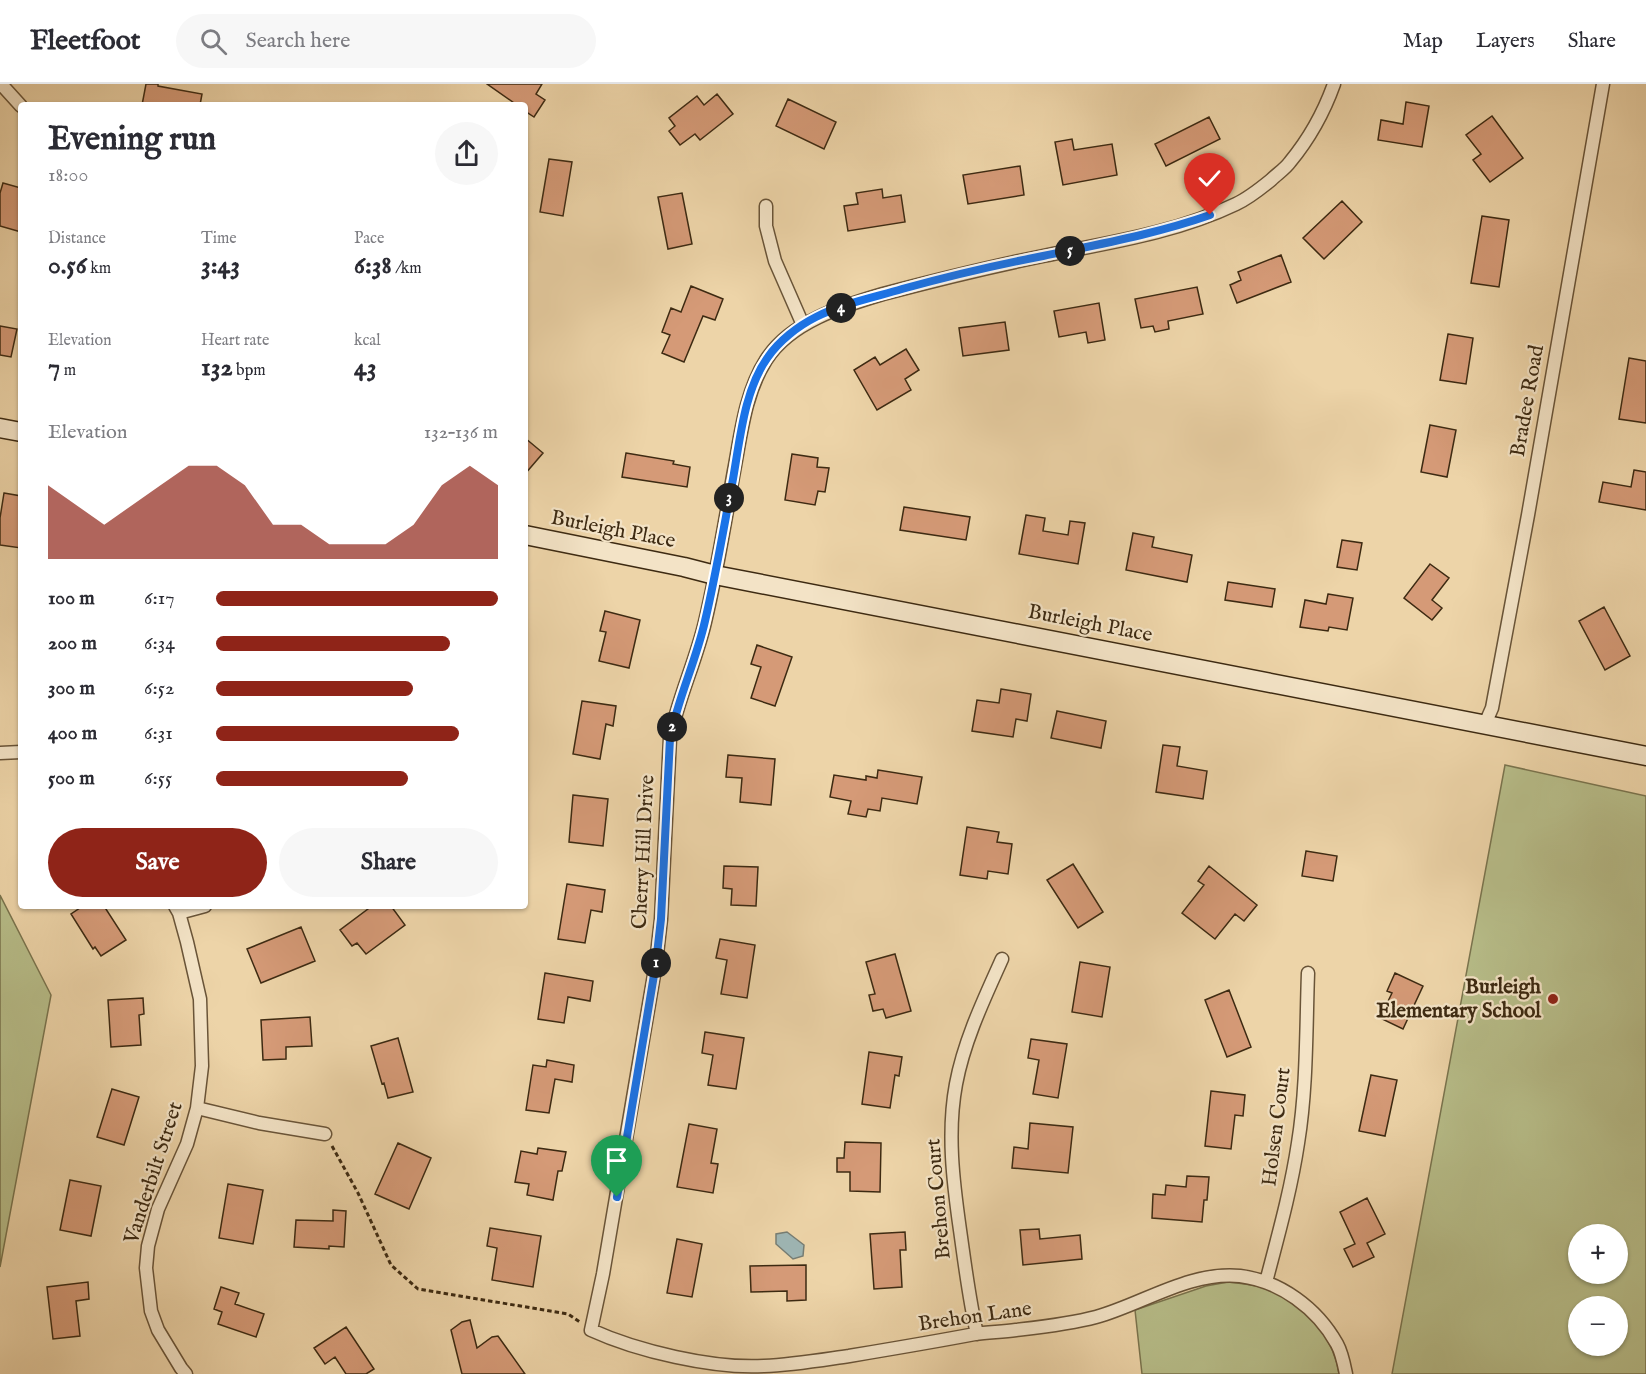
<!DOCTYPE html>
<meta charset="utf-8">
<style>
body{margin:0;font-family:"IM FELL English",serif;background:#f7f7f7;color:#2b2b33;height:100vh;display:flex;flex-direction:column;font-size:22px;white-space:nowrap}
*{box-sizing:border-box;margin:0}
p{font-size:20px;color:#7c7c81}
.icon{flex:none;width:33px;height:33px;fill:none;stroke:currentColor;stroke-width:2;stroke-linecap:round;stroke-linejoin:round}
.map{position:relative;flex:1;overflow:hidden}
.panel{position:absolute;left:18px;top:18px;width:510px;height:807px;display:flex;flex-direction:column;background:#fff;border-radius:6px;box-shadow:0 2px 4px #0004}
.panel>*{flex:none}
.fabs{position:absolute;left:1568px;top:1140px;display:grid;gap:12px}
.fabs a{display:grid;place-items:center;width:60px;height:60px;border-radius:50%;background:#fff;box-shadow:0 2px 4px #0004;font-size:30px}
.pin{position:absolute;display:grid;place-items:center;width:51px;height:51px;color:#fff;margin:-62px -26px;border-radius:50% 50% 50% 0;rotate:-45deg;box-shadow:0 0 6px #0007}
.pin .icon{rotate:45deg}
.km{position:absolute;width:30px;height:30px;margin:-15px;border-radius:50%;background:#222;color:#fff;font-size:16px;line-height:30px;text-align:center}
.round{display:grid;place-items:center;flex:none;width:63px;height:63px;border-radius:32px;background:#f7f7f7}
.headline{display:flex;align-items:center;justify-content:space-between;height:102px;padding:0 30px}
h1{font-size:33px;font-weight:700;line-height:45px}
.stats{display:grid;grid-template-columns:repeat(3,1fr);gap:9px;height:102px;padding:6px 30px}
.stats div{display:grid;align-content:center}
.stats b{font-size:26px;font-weight:700}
.stats small{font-size:16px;font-weight:400}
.stats p{font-size:16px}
.chart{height:168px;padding:12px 30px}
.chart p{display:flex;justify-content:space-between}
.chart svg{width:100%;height:108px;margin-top:6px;fill:#8f2418;opacity:.7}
.cta{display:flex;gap:12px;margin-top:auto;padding:12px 30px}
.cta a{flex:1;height:69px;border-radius:36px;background:#8f2418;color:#fff;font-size:24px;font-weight:700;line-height:69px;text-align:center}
.cta a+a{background:#f7f7f7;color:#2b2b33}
ul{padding:0 30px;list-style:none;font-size:20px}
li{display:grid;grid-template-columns:96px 72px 1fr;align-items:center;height:45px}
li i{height:15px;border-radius:8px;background:#8f2418}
header{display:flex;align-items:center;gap:36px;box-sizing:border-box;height:84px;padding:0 30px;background:#fff;border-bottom:2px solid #e1e1e2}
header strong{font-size:28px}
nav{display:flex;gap:33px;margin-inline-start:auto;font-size:21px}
.search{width:420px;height:54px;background:#f7f7f7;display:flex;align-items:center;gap:15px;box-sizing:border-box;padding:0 21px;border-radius:33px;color:#7c7c81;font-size:22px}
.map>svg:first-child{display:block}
.green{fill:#b7bd89;stroke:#7a744e;stroke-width:1.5;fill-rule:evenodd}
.water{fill:#9eb5b3;stroke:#777d73;stroke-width:1.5}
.building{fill:#d59a77;stroke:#3d2a12;stroke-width:1.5}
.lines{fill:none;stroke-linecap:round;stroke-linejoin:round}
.street-casing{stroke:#695438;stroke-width:15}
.secondary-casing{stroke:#3d2a12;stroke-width:21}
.path{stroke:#3d2a12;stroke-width:3;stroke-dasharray:4.5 3;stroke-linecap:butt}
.street{stroke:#f3e3c6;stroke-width:12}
.secondary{stroke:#f3e3c6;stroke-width:18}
.route-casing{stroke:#fff;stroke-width:12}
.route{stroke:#1a73e8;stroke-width:8}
.poi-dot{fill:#8f2418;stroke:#f3e3c6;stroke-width:2}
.labels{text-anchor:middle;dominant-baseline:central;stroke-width:4.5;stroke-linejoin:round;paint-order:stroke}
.street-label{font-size:21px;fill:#3d2a12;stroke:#f3e3c6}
.poi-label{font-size:21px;font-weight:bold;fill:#3d2a12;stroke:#f3e3c6;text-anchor:end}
</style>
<header>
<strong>Fleetfoot</strong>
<div class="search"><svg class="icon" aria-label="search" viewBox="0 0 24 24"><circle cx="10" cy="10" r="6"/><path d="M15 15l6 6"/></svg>Search here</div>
<nav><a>Map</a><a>Layers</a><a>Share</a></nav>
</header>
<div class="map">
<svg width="1646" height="1290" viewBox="0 0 1646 1290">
<rect width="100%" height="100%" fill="#edd4a8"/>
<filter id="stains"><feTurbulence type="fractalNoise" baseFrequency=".00333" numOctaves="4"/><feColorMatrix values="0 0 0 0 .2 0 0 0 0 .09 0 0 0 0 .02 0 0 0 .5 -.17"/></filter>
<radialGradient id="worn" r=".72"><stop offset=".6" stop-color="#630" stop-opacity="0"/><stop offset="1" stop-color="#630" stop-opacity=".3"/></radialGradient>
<path class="green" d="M1505,681L1646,712V1290H1392ZM1578,1150H1617V1190H1578ZM1578,1222H1617V1262H1578Z
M0,811L51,911L0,1183Z
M1228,1198C1247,1200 1266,1202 1283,1211C1311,1226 1335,1259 1339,1290H1142L1135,1226L1206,1202Z"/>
<path class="water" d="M787,1148L804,1161L803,1172L793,1175L776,1160V1150Z"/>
<path class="building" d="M146,0H158V2L202,10L200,21H142Z
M487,0H542L536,10L545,16L534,33L525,27V21H517Z
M717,10L733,30L700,56L695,50L680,61L669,47L675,42L669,34L697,12L704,21Z
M788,15L836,38L824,65L776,42Z
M1406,18L1429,22L1422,63L1378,56L1381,36L1403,40Z
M1492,32L1523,74L1490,98L1473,76L1481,70L1466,51Z
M1209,33L1220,55L1166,82L1155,60Z
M1072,55L1074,66L1112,60L1117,91L1063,101L1055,58Z
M549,75L572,78L563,132L540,128Z
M1020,82L1024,111L968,120L963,91Z
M3,99L21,104V148L0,142V109Z
M882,105L883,114L901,111L905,138L848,147L844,122L858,120L856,109Z
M682,109L692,160L668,165L658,113Z
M1342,117L1362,138L1324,175L1303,154Z
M1482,132L1509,136L1499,203L1471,199Z
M1281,171L1291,198L1237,219L1230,201L1241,196L1238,188Z
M691,202L723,215L715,236L703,232L684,278L662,269L670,251L662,248L671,224L681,228Z
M1197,203L1203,230L1168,237L1169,245L1155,248L1153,242L1141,244L1135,215Z
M1099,219L1105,256L1088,259L1086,248L1059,253L1054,227Z
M1005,238L1009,266L963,272L959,244Z
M0,242L17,245L11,273L0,271Z
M1448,250L1473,254L1466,300L1440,296Z
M906,265L919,286L905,295L911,306L877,326L854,286L875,273L880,281Z
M1629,274L1646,277V339L1619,335Z
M1430,341L1456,346L1447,393L1421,388Z
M525,354L543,369L525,390Z
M626,369L674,377L673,380L690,383L687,403L622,393Z
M792,370L818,374L817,383L829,384L825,408L818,407L815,421L785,416Z
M1634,386L1646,388V426L1599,418L1603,398L1631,403Z
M4,409L21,412V464L0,461V434Z
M904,423L970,433L966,456L900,446Z
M1026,431L1045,434L1043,447L1068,451L1070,437L1085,439L1078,480L1019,470Z
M1133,449L1154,453L1152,463L1192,471L1187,498L1126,486Z
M1342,456L1362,459L1357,486L1337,483Z
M1430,480L1449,494L1432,516L1442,524L1432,536L1404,514Z
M1228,498L1275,505L1272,523L1225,516Z
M1328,510L1353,514L1347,546L1329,543L1328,547L1300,543L1305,516L1326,520Z
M1604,523L1630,572L1605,586L1579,537Z
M605,527L640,536L629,584L599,577L606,548L600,547Z
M757,561L792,573L775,622L751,614L761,583L751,580Z
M1001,605L1031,610L1027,637L1016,635L1013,653L972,647L977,616L999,619Z
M582,617L616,622L613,642L606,640L600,675L573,670Z
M1057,627L1106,637L1101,664L1051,654Z
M1163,661L1180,663L1177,682L1207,687L1203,715L1156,708Z
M728,671L775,675L771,721L740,718L742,694L726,693Z
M878,686L922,693L917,720L882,714L880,727L868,725L866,733L848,730L851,717L830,713L834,691L866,696V692L877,694Z
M573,711L608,715L603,762L569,758Z
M967,743L999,748L997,758L1012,760L1008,790L988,787L987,795L960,791Z
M1306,767L1337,772L1333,797L1302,792Z
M1073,780L1103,828L1078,844L1047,796Z
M724,782L758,783L756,822L731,821L732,805L723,804Z
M1209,782L1257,821L1244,837L1235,830L1215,855L1182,829L1204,801L1198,797Z
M567,800L605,806L602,828L591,826L585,859L558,855Z
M83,822H104L126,856L101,872L95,863L93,865L71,830Z
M372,822H391L405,841L366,870L357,859L352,862L340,846Z
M301,843L315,877L261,899L247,865Z
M720,855L755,861L747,914L721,910L727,876L716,874Z
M895,870L911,927L886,934L883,925L873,927L869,911L875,910L866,878Z
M1080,878L1110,883L1102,933L1072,928Z
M545,889L593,897L590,917L568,913L564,939L538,935Z
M1395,889L1423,902L1403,945L1380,934L1392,909L1387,907Z
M1229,906L1251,963L1227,973L1205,916Z
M143,914L144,930L139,931L141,961L111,963L108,916Z
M310,933L312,962L286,963V975L263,976L261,936Z
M705,948L744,954L736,1005L708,1001L713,971L702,969Z
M398,954L413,1008L388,1014L384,999L382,1000L371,962Z
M1031,955L1067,960L1058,1014L1033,1010L1039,976L1028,974Z
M869,968L902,973L899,992L895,991L890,1024L862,1020Z
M547,976L574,981L572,998L555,995L549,1029L526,1026L533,981L546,983Z
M1371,991L1397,996L1385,1052L1359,1047Z
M112,1005L139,1013L124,1061L97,1053Z
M1211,1007L1245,1011L1243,1032L1235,1031L1231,1065L1205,1062Z
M1030,1039L1073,1043L1068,1089L1012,1084L1014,1063L1028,1065Z
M689,1040L717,1045L711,1079L718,1080L713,1109L677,1103Z
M845,1058L881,1059L880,1108L850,1107V1088H837V1074H844Z
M398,1059L431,1074L409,1125L375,1110Z
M538,1064L566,1068L562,1087H558L553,1116L527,1111L529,1100L515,1098L521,1067L537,1070Z
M1187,1092L1209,1093L1207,1116H1204L1202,1138L1152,1134L1153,1110L1165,1111L1166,1101L1186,1103Z
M70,1096L101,1102L91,1152L60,1146Z
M228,1100L263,1106L253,1160L219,1154Z
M1367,1114L1385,1150L1367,1159L1374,1173L1353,1183L1344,1165L1355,1160L1340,1128Z
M333,1126L346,1127L344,1163L329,1162V1165L294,1163L296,1136L333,1137Z
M490,1144L541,1152L533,1203L492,1196L497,1164L487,1162Z
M1039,1145L1040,1155L1080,1151L1082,1175L1023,1181L1020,1146Z
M905,1148L906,1166H900L902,1203L874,1205L870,1150Z
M677,1155L702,1160L692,1213L667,1209Z
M806,1181V1216L787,1217V1207L751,1208L750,1182Z
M88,1198L89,1215L76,1217L80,1252L53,1255L47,1203Z
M221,1203L239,1209L235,1220L264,1230L256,1253L218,1240L222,1228L214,1225Z
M470,1236L477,1264L492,1253L498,1252L525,1290H462L451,1246L462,1238Z
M346,1243L374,1285L366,1290H346L335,1273L325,1280L314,1264Z"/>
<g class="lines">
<g class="street-casing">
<path id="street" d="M1,0L21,22
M1334,0C1324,28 1309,55 1290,78C1285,85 1277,90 1271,96C1260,105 1249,114 1236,120C1176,149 1107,159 1043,172C989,183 936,196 883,210C842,222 790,238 766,276C745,309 741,350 734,387C725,437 717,488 705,538C696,577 678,614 670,654L661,835L656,879L603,1190L591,1246C637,1267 713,1285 764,1282C792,1281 821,1276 849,1272C891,1265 933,1258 975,1250C988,1248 1002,1248 1016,1246C1042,1243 1070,1240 1096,1233C1143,1220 1189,1187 1240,1192C1280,1197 1317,1224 1337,1260C1342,1269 1344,1280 1346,1290
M766,122V142L775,177L803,241
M1485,640L1492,624L1528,431L1603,0
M0,669L21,668
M175,822L179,829L187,858L200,915L202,982L197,1024L187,1060L158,1125L148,1162L146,1184L151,1227L158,1246L181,1284L186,1290
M179,829L205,822
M197,1024L259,1039L325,1050
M1266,1198C1278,1152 1291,1106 1298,1059C1307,1004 1306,945 1308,889
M977,1250C969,1215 965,1181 960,1146C953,1097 947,1048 956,1000C964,957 984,915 1002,875"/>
</g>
<g class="secondary-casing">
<path id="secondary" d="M0,344L21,348
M525,451L684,483L715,491L1646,672"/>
</g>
<path class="path" d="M332,1062L358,1109L391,1181L418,1205L568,1230L580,1238"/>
<use href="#street" class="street"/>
<use href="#secondary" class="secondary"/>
</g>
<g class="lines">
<g class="route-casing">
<path id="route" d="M617,1113L656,879L661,835L670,654C678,614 696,577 705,537C716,490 724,442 733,395C740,356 744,306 768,273C779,257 798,242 816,233C841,220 875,213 902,205C949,192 996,181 1043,172C1100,160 1156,150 1210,131"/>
</g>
<use href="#route" class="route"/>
</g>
<circle class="poi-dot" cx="1553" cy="915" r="6"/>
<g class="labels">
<g class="street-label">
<text transform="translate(1528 317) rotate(-80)">Bradee Road</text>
<text transform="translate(613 446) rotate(11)">Burleigh Place</text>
<text transform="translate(1090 540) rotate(11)">Burleigh Place</text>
<text transform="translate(644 768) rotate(-87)">Cherry Hill Drive</text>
<text transform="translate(1277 1043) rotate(-83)">Holsen Court</text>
<text transform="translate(154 1089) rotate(-72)">Vanderbilt Street</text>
<text transform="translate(939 1115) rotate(-95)">Brehon Court</text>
<text transform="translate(975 1233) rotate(-8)">Brehon Lane</text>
</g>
<g class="poi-label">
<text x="1541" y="903">Burleigh<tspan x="1541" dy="24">Elementary School</tspan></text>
</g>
</g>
<rect width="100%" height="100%" filter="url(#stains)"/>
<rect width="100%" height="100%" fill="url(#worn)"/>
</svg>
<div class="fabs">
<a>+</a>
<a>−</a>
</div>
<div class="pin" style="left:617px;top:1113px;background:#1e9e55"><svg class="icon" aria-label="arrive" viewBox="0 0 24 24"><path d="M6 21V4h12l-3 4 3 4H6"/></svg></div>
<div class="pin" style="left:1210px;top:131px;background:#d93025"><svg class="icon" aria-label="check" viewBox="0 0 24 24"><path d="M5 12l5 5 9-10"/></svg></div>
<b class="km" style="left:656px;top:879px">1</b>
<b class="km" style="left:672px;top:643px">2</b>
<b class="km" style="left:729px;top:414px">3</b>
<b class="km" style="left:841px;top:224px">4</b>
<b class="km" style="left:1070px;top:167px">5</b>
<section class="panel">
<div class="headline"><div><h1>Evening run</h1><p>18:00</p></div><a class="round"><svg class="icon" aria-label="share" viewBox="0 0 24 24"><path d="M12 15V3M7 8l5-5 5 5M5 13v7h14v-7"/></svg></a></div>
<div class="stats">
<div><p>Distance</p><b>0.56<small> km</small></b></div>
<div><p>Time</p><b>3:43</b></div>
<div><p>Pace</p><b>6:38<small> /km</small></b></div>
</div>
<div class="stats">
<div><p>Elevation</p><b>7<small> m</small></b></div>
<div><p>Heart rate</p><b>132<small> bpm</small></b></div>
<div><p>kcal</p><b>43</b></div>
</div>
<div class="chart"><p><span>Elevation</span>132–136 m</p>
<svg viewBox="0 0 160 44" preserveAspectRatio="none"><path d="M0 44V14L10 22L20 30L30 22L40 14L50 6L60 6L70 14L80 30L90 30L100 38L110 38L120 38L130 30L140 14L150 6L160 14V44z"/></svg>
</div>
<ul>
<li><b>100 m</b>6:17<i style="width:100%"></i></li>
<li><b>200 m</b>6:34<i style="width:83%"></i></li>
<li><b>300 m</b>6:52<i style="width:70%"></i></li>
<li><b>400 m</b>6:31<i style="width:86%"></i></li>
<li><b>500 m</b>6:55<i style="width:68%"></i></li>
</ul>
<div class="cta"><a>Save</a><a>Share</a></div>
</section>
</div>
